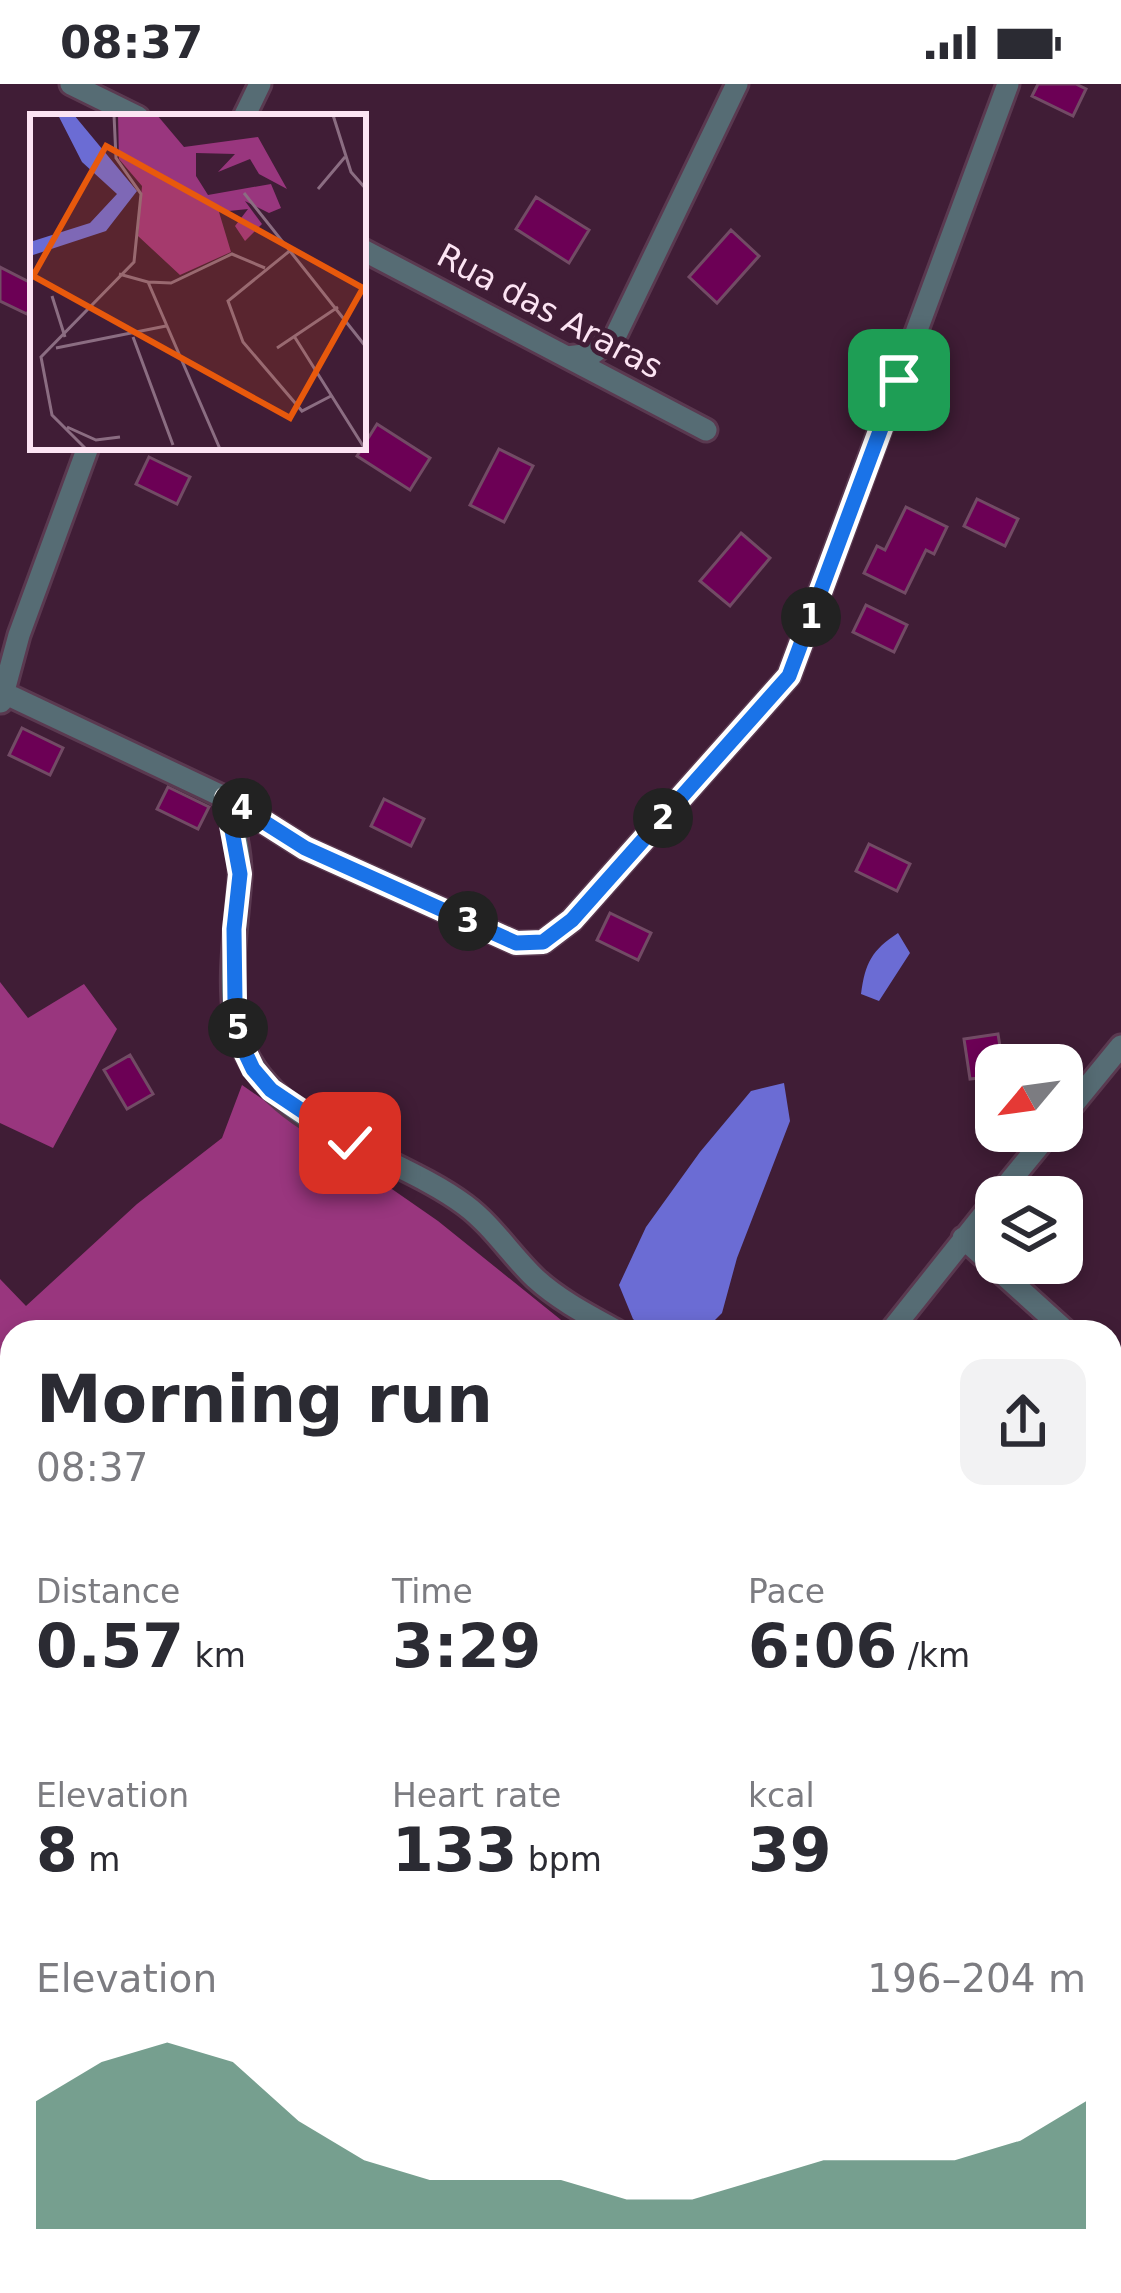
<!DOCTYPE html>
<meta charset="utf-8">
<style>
body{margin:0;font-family:"DejaVu Sans",sans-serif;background:#f2f2f3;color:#2b2b33;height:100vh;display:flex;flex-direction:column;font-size:45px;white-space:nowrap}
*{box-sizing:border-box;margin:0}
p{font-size:39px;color:#7c7c81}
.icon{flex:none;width:66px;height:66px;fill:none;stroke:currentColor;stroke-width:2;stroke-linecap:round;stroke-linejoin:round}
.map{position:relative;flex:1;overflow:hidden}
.side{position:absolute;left:0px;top:1236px;width:1122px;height:975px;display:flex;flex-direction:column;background:#fff;border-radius:36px 36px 0 0;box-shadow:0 6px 18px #0003}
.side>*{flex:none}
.needle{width:78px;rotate:241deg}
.tools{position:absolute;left:975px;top:960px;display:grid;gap:24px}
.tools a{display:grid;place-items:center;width:108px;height:108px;border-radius:24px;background:#fff;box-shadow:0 6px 18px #0003;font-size:60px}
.pin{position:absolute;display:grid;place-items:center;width:102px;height:102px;color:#fff;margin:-51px;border-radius:24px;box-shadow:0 6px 18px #0006}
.km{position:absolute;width:60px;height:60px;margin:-30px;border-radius:50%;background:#222;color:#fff;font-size:33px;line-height:60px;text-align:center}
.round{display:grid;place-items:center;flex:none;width:126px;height:126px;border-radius:24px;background:#f2f2f3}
.headline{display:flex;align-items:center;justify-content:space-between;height:204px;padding:0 36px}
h1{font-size:66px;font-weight:700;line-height:90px}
.metrics{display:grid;grid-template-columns:repeat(3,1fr);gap:18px;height:204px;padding:12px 36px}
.metrics div{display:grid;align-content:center}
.metrics b{font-size:60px;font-weight:700}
.metrics small{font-size:33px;font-weight:400}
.metrics p{font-size:33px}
.chart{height:336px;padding:24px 36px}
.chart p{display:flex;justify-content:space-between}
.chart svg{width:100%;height:216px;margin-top:12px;fill:#3d7760;opacity:.7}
.status{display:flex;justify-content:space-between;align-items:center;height:84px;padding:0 60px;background:#fff;direction:ltr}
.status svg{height:33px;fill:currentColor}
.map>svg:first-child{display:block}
.forest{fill:#99367e}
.water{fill:#6b6cd4}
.building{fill:#6c0055;stroke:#724b65;stroke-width:3}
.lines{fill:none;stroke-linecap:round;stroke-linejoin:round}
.street-casing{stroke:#5a3950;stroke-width:27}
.street{stroke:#566c74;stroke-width:21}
.route-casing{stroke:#fff;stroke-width:24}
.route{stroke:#1a73e8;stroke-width:15}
.labels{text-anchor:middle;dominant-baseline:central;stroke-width:10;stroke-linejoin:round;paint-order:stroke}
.street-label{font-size:33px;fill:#fce4f3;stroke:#401d36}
.inset-road{fill:none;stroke:#8b6d82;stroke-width:3}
.view{fill:#e8590c;fill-opacity:0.15;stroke:#e8590c;stroke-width:6}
.inset-edge{fill:none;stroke:#fce4f3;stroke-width:6}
</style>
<div class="status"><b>08:37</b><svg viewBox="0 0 49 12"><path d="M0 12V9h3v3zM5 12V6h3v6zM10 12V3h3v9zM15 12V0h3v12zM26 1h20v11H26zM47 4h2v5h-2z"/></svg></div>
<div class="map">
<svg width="1121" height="2209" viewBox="0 0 1121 2209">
<rect width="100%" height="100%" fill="#401d36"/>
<path class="forest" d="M0,898L28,934L84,900L117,945L53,1064L0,1039Z
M242,1001L438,1137L576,1248H12V2093L0,2101V1195L26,1222L137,1120L222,1054Z"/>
<path class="water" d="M898,849L910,869L879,917L861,910C865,879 872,866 898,849Z
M784,999L790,1037L737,1174L722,1229L703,1248H648L633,1235L619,1201L646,1143L700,1068L751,1007Z
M27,2199H209L206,2209H22Z
M726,2199H883L894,2209H739Z"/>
<path class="building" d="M1038,0H1076L1086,5L1073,32L1032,12Z
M536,113L589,146L569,179L516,145Z
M731,146L759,172L717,219L689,193Z
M0,183L33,200V218L27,230L0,217Z
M377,340L430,374L410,406L357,372Z
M499,365L533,382L504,438L470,421Z
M149,373L190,393L177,420L136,400Z
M977,415L1018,435L1005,462L964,442Z
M906,423L947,443L934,470L926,466L905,509L864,489L877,462L885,466Z
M741,449L770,474L730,522L700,497Z
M866,521L907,541L894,568L853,548Z
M22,644L63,664L50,691L9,671Z
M168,703L209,723L198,745L157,725Z
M384,715L424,735L411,762L371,742Z
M869,760L910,780L897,807L856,787Z
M610,829L651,849L638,876L597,856Z
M998,950L1003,981H996V992L970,995L964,955Z
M130,971L153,1010L127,1025L104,986Z"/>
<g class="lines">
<g class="street-casing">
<path id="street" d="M71,0L138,33
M244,33L260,0
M363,166L706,346
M567,273L592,270L615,253L737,0
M4,609L226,714L305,764L516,859L543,858L571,837L789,592L1008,0
M1,618L19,551L88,363
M226,714C233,739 241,768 240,794C237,842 227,893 236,940C256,1041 393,1067 465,1121C492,1141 511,1171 535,1194C560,1217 590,1232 619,1248
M1062,1034L1121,962
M997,1113L1051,1047
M963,1154L1067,1248
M890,1248L996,1115
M1110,1287L1121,1297
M1110,1723L1121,1725
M0,2128L12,2121"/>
</g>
<use href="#street" class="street"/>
</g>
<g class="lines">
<g class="route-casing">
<path id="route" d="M350,1059L271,1006L253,985L244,966L235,918L234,845L240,790L226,714L305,764L516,859L543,858L572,836L789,592L899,296"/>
</g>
<use href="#route" class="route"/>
</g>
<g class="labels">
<g class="street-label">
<text transform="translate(550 227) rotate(28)">Rua das Araras</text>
</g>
</g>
<g transform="translate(30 30)">
<rect width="336" height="336" fill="#401d36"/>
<path d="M88,1H127L154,33L228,23L257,75L229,60L220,45L188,58L205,40L166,39V62L178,81L241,70L251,94L239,99L215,87L232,110L215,127L205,112L218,95L189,98L201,138L150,161L108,122L112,72L89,45Z" fill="#99367e"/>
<path d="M28,1H44L107,77L76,117L0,142V128L60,109L87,80L52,48Z" fill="#6b6cd4"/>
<path class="inset-road" d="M303,1L321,58L336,75M288,75L315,43M214,79L336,233M262,135L198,187L213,228L272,297L301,282M89,160L118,168L190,335M118,168L141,169L202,140L235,154M22,182L35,223M264,222L335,335M103,223L143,331M26,234L136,212M247,234L308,193M37,313L66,326L90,323M56,335L22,301L11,243L104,148L111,80L86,44L84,1"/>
<path class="view" d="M76,32L333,174L260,304L3,162Z"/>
<rect width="336" height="336" class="inset-edge"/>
</g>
</svg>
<div class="tools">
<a><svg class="needle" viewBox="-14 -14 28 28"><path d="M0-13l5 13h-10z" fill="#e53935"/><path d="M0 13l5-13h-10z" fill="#7c7c81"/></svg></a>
<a><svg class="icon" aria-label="layers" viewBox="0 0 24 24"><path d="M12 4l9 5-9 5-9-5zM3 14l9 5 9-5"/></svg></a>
</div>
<div class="pin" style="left:899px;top:296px;background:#1e9e55"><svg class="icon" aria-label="arrive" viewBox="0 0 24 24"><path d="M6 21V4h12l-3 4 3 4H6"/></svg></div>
<div class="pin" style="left:350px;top:1059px;background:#d93025"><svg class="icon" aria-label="check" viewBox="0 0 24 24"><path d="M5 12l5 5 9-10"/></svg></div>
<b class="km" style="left:811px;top:533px">1</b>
<b class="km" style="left:663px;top:734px">2</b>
<b class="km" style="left:468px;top:837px">3</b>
<b class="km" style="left:242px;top:724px">4</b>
<b class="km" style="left:238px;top:944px">5</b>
<section class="side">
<div class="headline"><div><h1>Morning run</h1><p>08:37</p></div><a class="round"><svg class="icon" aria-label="share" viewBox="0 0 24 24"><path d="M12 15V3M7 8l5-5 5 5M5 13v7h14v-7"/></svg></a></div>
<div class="metrics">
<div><p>Distance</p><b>0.57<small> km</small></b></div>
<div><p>Time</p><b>3:29</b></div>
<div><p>Pace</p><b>6:06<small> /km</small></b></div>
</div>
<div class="metrics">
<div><p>Elevation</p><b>8<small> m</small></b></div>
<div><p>Heart rate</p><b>133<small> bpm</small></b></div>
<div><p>kcal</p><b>39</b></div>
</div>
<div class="chart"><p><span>Elevation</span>196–204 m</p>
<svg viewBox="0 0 160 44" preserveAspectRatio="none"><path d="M0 44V18L10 10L20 6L30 10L40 22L50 30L60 34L70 34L80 34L90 38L100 38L110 34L120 30L130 30L140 30L150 26L160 18V44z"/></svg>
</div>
</section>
</div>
